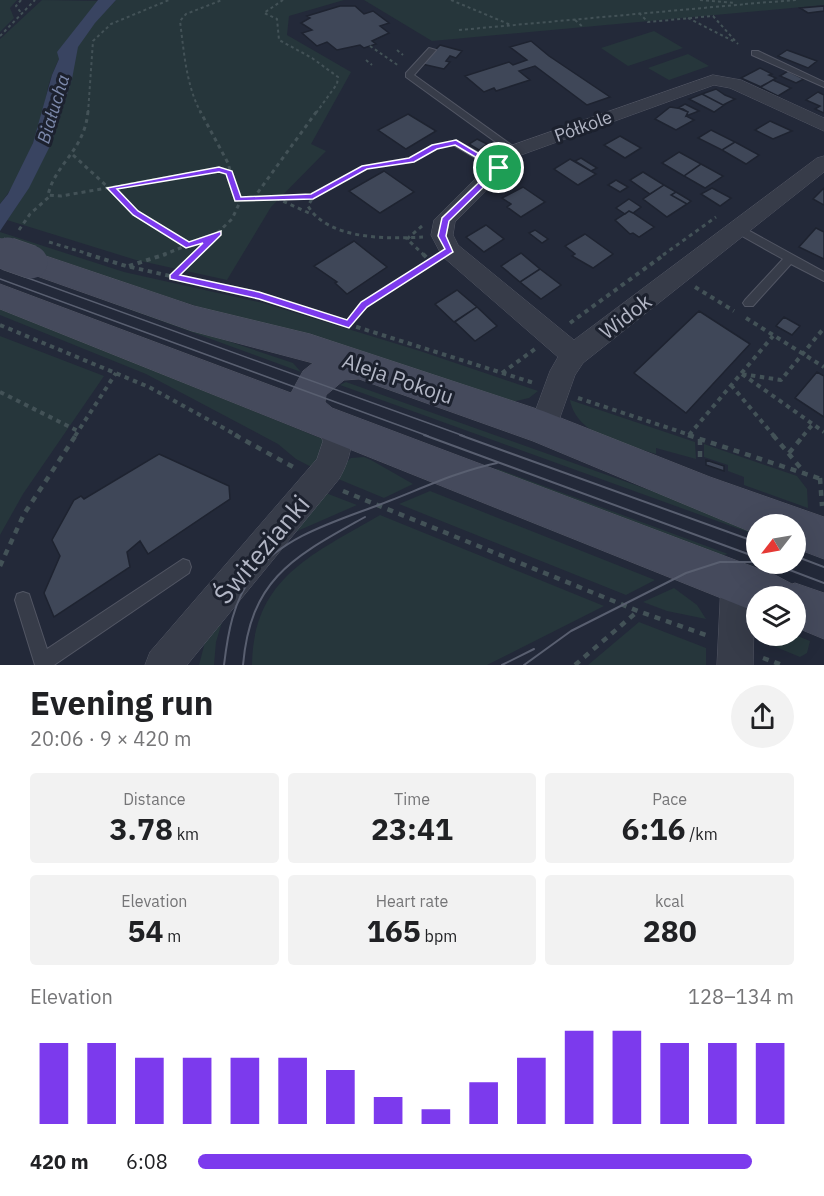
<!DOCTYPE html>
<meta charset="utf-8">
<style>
body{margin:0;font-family:"IBM Plex Sans",sans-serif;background:#f2f2f2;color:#202124;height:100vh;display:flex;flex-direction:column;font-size:22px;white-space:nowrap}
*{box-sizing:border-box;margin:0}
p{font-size:20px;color:#757577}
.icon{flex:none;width:33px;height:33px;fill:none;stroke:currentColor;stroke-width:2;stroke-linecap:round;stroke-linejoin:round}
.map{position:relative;height:665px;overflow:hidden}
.side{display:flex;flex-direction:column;background:#fff;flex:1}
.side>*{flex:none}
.needle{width:39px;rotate:239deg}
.fabs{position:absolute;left:746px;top:514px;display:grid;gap:12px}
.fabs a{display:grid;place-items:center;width:60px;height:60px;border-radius:50%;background:#fff;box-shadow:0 6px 24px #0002;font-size:30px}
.pin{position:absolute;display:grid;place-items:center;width:51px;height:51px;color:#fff;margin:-26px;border:3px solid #fff;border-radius:50%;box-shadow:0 2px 6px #0007}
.round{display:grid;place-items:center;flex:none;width:63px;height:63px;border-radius:32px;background:#f2f2f2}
.overview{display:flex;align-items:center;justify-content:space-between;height:102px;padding:0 30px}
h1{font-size:33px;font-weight:800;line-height:45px}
.metrics{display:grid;grid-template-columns:repeat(3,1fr);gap:9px;height:102px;padding:6px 30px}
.metrics div{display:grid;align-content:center;border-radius:6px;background:#f2f2f2;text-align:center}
.metrics b{font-size:30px;font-weight:800}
.metrics small{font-size:16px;font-weight:400}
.metrics p{font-size:16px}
.chart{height:168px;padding:12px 30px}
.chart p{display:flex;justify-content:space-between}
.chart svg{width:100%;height:108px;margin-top:6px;stroke:#7c3aed;stroke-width:6}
ul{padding:0 30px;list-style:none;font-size:20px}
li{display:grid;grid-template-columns:96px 72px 1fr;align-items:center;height:45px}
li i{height:15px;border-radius:8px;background:#7c3aed}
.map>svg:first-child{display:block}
.green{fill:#26363b}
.water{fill:#394461}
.building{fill:#3f4758;stroke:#1e2330;stroke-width:1.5}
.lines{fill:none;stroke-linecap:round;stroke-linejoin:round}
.lane-casing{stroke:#525664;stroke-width:2}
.street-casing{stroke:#525664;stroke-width:1}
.secondary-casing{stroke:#525664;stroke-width:1}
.path-far3{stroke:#435257;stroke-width:2;stroke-dasharray:3 3;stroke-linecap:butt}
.path-far2{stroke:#435257;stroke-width:3;stroke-dasharray:4 4;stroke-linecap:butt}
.path-far1{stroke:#435257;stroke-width:4;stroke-dasharray:4.5 4.5;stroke-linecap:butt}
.path{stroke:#435257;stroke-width:4.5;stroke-dasharray:6 6;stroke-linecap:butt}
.lane{fill:#373c49;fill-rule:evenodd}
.street{fill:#373c49;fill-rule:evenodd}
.secondary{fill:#454a5c;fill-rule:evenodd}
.tram-far1{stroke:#595f70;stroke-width:1.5}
.tram{stroke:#595f70;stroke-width:2}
.secondary-bridge-far1-casing{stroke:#525664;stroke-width:28;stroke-linecap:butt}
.secondary-bridge-casing{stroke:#525664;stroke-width:34;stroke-linecap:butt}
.secondary-bridge-far1{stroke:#454a5c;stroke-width:26}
.secondary-bridge{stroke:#454a5c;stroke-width:33}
.route{fill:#7c3aed;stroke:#fff;stroke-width:1.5;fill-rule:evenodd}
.labels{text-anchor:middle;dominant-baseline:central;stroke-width:6;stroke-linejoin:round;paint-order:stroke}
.far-water-label{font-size:18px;font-style:italic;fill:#7c89ab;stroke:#1c212e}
.far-street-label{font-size:18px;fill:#b2b6c5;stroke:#1c212e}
.street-label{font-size:21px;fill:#b2b6c5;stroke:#1c212e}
.near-street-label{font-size:26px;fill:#b2b6c5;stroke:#1c212e}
</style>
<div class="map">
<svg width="824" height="665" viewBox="0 0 824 665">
<rect width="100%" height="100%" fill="#232939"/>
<path class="green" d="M0,0H17L10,8L14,18L0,32Z
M42,0L99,1C79,21 62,49 52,75C47,87 46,100 43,112C34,144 21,178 0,204V39Z
M116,0H344L289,16L287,35L351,72L311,144L326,151L271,207L227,280L136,260L7,220C37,178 52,140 68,91C72,77 72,59 78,46C87,29 103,14 116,0Z
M364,0H824V5L432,41Z
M654,31L683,48L628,66L601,48Z
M688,54L709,66L669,80L648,68Z
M0,232L124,272L263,303L420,351L538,391L529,398L512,402C340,351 168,301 0,239Z
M93,296L293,363L301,372Z
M0,308L320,438L323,439L319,471L296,459L278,444L146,374L0,315Z
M0,336L104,376L23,494L0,535Z
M346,382L756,528V535L340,385Z
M570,400L695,442L696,459L656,448V454C626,444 577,437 570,400Z
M704,444L797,476L807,489L808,508L744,485V477L728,471V465L704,457Z
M364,457L371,460L413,484L384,498L331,476L351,458Z
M498,469L728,554L714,557L486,471Z
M318,490L357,505L286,536Z
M430,491L655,580L626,595L399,504Z
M380,515L604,606L487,665H252C253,577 314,554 380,515Z
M674,588L697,605L706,619L667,611L643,602Z
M222,622L216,642L214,665H199L205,642Z
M639,622L706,648V665H588Z
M795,635L810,641L807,653L800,657L759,640L762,636Z"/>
<path class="water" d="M98,0H116L95,23L78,47L72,79L51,144L29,188L0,231V204L8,194L33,143L52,75L59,59L57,52Z"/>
<path class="building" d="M340,6H355L364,14L373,11L389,23L380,26L389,33L372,41L376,44L364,48L360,45L337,50L327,42L317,46L302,33L312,30L301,23L310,18L307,16Z
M824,6V11L808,13L800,8Z
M531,41L549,56L610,97L587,105L535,66L519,71L530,80L496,91L494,88L484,92L465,76L509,62L513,65L527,60L510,47Z
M440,45L462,51L456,58L450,56L446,61L450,62L444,69L422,64Z
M787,50L817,61L808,68L778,56Z
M760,68L772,74L769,75L776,78L761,87L741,78Z
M788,71L804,79L796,83L780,76Z
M773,80L791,88L778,96L760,87Z
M716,89L725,95L735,99L723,105L702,94Z
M818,92L824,95V113L815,109L820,106L806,100Z
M702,94L723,105H724L714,112L689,99Z
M685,104L699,111L686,116L688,112L678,108Z
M670,107L683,109L688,112L686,116L694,120L676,130L655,119Z
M408,114L436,131L406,149L378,130Z
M770,121L792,131L773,139L755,130Z
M711,130L735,142L722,150L698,138Z
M620,136L641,148L625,158L604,145Z
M477,139L487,144L479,150L469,144Z
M735,142L759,155L746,164L722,150Z
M679,152L701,164L684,176L662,163Z
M581,158L597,168L591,171L575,161Z
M570,159L596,174L578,185L554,169Z
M701,164L723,176L705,188L684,176Z
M384,171L414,192L380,213L349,191Z
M643,172L664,185L650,194L630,180Z
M616,180L628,187L620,192L608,185Z
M664,185L676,192L671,195L687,204L667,217L643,199Z
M523,187L545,202L521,217L507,207L511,204L502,198Z
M712,188L731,198L720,206L701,194Z
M824,188V205L813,199Z
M676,192L691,201L687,204L671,195Z
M629,199L641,207L633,213L629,211L625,214L616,208Z
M629,211L633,213L654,227L639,237L633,233L630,234L615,220Z
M486,225L504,239L484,252L466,237Z
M816,228L824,232V259L799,247Z
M535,230L548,239L542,243L529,233Z
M585,234L613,254L593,268L572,256L575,254L565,246Z
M354,241L387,267L347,294L335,283L337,282L314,266Z
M521,253L540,269L520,282L501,266Z
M540,269L561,285L541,299L520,282Z
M457,290L477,307L454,322L435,304Z
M477,307L497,326L475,341L455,322Z
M699,311L750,344L686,413L634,373Z
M784,317L800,326L792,335L776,326Z
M817,372L824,376V417L795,398Z
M159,454L229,486L230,499L148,554L140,541L127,552L130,567L54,617L44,593L60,556L52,540L74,500L81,496L84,499Z
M706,460L724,466V471L706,465Z"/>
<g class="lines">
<g class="lane-casing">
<path id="lane" d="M429,48L436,50L414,75L517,149V153H511L406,77V73Z
M752,51H758L824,82V87L752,55Z
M456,140L502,166L504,168L502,170H496L453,145V141Z
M737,224L824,272V281L791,264L753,306H745L743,303L745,300L783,259L733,231L732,228Z
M183,559L189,561L191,567L189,573L54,665H35L15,600L17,594L23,592L29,594L47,649Z"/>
</g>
<g class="street-casing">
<path id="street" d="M713,75L741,80L824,118V131L730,88L714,85L521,155L455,222L453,235L458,245L574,340L817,158L824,156V172L583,363L575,375L553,437L543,441L533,437L529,428L550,371L558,357L442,256L431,235L434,220L507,147Z
M330,413C361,425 352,456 339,479L187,665H145L150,652L317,459L323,441L316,426L320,417Z
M738,566L750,571L755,583L753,665H717L721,583L726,571Z"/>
</g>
<g class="secondary-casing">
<path id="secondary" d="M31,251L194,306L310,334L543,411L710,477L824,517V559L795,548V525H756V534L533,441L359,379L344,380L326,395L325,402L332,408L775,575L792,584L795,583L824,593V639L795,627V597H756V612L0,309V284L291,393L303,371L313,363L192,331L20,270L16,262L20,254Z"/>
</g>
<path class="path-far3" d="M21,0L16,6L22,14
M283,0L264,13L277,19L279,40L312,58L338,77L337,84L316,113
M451,0L511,25
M700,0L735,3
M745,4L796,0
M639,13L648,22L713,16L738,44
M688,18L735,42
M575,20L583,27
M459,30L747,4
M0,36L35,0
M370,46L399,66
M397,50L403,55
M366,60L372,65
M88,113L93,41L111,24L169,0
M201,113C186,85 184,52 180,21L186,14L222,0"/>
<path class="path-far2" d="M88,111C85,150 55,164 48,195L61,196L210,170L223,169L229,173
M73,155L136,213L189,245
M276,198L309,213
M238,199L312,197
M253,199L317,111
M422,226L407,239L424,255
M19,230L30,214L50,196
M423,237C388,239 328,240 308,206L313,197L365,167L411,160L434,147L444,145
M49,242L92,255
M163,255L215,234
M194,255L232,219L239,204L228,163L200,111
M663,255L716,217"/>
<path class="path-far1" d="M87,254L126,266L259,296L534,383
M423,254L431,262
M129,266L166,254
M173,276L196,254
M695,287L734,311
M746,318L824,367
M570,323L665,254
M349,324L364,305L431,262
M0,325L149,387L238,436
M502,373L535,349
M742,374L781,380L824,328
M742,374L824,432
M731,385L774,436
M0,392L78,431
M578,398L693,436
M689,435L773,336
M75,436L116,373
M803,436L813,424"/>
<path class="path" d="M235,435L295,468
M688,435L824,480
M773,435L804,472
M700,439V463
M789,453L804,435
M820,478L822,506
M343,491L638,611L709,636
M0,566L24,514L76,435
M763,658L782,665
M575,665L638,611"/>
<use href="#lane" class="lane"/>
<use href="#street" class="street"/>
<use href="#secondary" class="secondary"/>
<path class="tram-far1" d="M0,268L464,436
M0,279L428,436"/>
<path class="tram" d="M424,435L756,557
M460,435L756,542
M795,556L824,567
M774,564L824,583
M224,665C228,632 233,602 253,575C284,534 344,519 389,501C425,487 459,471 497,463
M243,665C251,577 294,557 365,517
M502,665L534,649
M524,665L571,631L686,573L720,562H755"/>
<g class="secondary-bridge-far1-casing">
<path id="secondary-bridge-far1" d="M0,251L13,255"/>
</g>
<g class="secondary-bridge-casing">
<path id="secondary-bridge" d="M8,254L31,262"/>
</g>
<use href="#secondary-bridge-far1" class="secondary-bridge-far1"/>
<use href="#secondary-bridge" class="secondary-bridge"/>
</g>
<path class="route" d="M456,140L503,168L449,221L446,236L453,252L367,307L349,328L259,299L170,279V275L203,243L186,248L133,215L107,188L219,167L232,171L241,197L311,194L362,166L409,158L432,145ZM455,145L494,168L442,218L438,236L445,249L361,302L347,320L259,292L180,275L221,235V231L189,242L138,211L117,189L219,172L226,174L235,201L313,199L367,169L414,162L437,149Z"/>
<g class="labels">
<g class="far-water-label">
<text transform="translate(53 109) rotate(-73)">Białucha</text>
</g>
<g class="far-street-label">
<text transform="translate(583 126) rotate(-20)">Półkole</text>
</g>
<g class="street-label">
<text transform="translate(625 316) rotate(-38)">Widok</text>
<text transform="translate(398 378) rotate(19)">Aleja Pokoju</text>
</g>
<g class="near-street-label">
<text transform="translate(261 549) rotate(-50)">Świtezianki</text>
</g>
</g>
</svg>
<div class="fabs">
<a><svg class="needle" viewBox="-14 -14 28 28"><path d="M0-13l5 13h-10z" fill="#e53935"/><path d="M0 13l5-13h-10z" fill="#757577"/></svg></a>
<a><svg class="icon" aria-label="layers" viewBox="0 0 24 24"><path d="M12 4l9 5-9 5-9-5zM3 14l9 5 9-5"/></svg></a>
</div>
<div class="pin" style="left:499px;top:168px;background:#1e9e55"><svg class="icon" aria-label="arrive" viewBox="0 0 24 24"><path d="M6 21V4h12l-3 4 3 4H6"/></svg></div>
</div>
<section class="side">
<div class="overview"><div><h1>Evening run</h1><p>20:06 · 9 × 420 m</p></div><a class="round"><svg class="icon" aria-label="share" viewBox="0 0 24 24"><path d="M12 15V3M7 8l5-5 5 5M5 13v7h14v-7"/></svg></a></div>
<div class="metrics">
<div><p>Distance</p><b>3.78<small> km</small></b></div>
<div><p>Time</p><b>23:41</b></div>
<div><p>Pace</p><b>6:16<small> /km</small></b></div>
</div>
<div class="metrics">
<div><p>Elevation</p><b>54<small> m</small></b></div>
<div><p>Heart rate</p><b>165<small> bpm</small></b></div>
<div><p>kcal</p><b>280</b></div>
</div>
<div class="chart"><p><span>Elevation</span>128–134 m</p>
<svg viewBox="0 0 160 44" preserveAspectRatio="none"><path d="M5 44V11M15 44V11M25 44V17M35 44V17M45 44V17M55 44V17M65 44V22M75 44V33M85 44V38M95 44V27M105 44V17M115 44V6M125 44V6M135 44V11M145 44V11M155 44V11"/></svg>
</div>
<ul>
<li><b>420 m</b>6:08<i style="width:93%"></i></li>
</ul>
</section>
